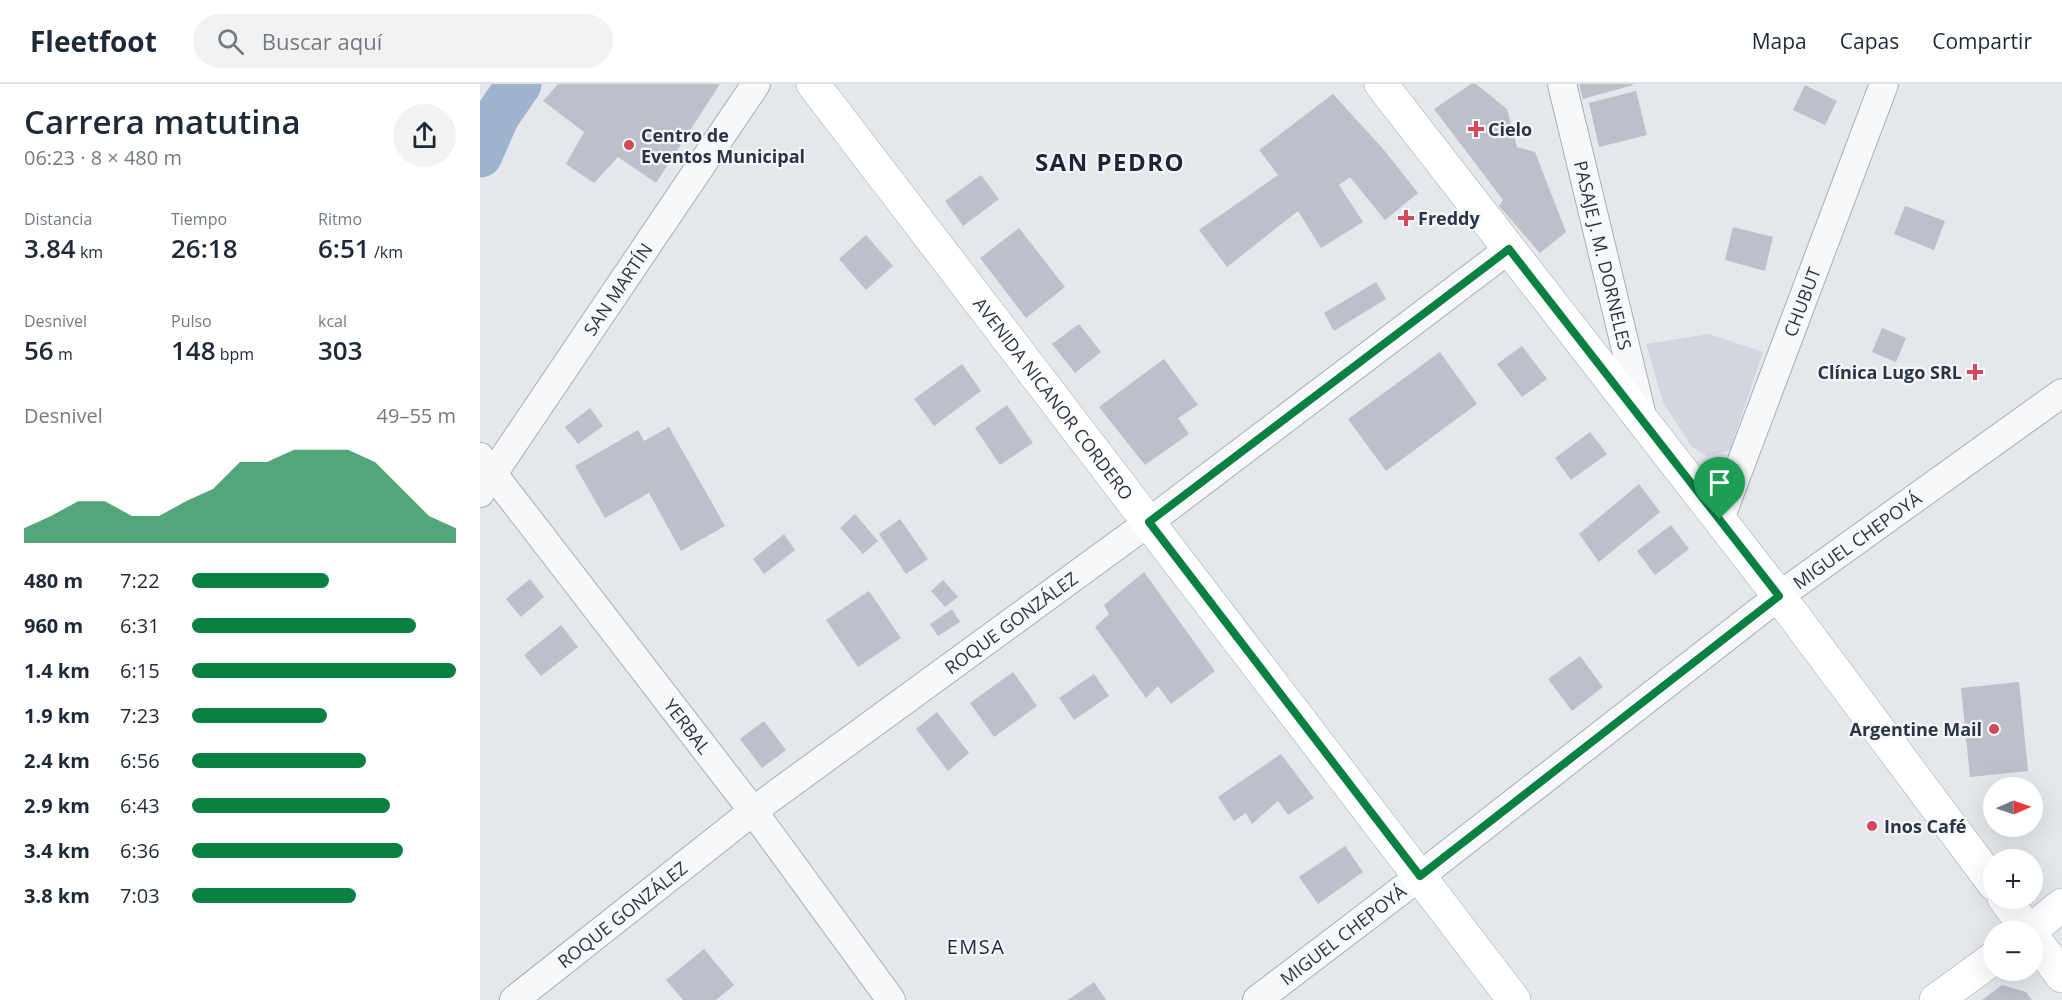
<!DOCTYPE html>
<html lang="es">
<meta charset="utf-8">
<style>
body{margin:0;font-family:"Open Sans",sans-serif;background:#f2f2f3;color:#1f2937;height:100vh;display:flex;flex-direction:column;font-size:22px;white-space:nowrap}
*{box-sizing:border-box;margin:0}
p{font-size:20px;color:#747a83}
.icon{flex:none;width:33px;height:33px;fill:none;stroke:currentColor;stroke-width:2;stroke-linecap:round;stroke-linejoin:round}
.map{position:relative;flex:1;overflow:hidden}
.side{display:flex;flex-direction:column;background:#fff;width:480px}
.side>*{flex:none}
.needle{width:39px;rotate:88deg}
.fabs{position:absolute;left:1503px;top:693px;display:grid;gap:12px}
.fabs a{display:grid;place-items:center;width:60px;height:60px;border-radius:50%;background:#fff;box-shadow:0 6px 24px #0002;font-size:30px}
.pin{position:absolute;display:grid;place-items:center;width:51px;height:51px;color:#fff;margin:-62px -26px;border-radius:50% 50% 50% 0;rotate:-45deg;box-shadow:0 0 6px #0007}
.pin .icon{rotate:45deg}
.round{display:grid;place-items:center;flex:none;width:63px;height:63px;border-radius:32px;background:#f2f2f3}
.head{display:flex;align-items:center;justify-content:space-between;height:102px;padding:0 24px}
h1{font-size:33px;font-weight:600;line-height:45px}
.stats{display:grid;grid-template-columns:repeat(3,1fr);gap:9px;height:102px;padding:6px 24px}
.stats div{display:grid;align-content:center}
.stats b{font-size:26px;font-weight:600}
.stats small{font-size:16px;font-weight:400}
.stats p{font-size:16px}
.chart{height:168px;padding:12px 24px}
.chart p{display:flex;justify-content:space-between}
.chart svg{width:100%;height:108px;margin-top:6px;fill:#0b8043;opacity:.7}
ul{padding:0 24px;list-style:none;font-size:20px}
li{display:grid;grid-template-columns:96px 72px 1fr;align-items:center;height:45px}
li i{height:15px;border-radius:8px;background:#0b8043}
header{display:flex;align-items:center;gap:36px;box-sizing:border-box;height:84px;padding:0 30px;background:#fff;border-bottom:2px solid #e0e1e3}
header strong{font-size:28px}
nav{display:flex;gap:33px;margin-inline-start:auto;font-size:21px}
.search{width:420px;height:54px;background:#f2f2f3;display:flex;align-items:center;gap:15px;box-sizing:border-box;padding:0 21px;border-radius:33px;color:#747a83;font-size:22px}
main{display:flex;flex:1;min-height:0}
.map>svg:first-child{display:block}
.built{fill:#d2d6de}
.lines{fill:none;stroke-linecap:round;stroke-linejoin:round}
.river{stroke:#9fb4cc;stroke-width:45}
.building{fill:#bbc0ca}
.minor-casing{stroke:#a9aeb7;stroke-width:30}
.major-casing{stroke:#a3abb8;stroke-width:34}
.minor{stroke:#f7f8fa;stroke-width:28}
.major{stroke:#fff;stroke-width:33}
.route-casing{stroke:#fff;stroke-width:12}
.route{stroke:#0b8043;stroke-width:8}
.poi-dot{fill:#d1495b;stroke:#f4f6f9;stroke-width:2}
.labels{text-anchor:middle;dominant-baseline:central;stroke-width:4.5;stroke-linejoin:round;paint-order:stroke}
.poi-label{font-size:18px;font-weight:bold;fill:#2b3445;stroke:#f4f6f9;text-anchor:start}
.street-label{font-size:18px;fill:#2b3445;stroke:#f4f6f9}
.neighbourhood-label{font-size:20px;letter-spacing:1.5px;fill:#1d2536;stroke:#f4f6f9}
.district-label{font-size:24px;font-weight:bold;letter-spacing:1.5px;fill:#1d2536;stroke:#f4f6f9}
</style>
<header>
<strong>Fleetfoot</strong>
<div class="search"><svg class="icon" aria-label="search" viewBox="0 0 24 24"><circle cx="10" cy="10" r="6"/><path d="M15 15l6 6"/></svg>Buscar aquí</div>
<nav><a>Mapa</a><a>Capas</a><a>Compartir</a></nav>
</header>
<main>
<section class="side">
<div class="head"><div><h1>Carrera matutina</h1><p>06:23 · 8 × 480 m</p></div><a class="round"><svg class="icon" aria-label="share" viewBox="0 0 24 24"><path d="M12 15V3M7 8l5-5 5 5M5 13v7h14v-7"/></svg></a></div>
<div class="stats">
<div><p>Distancia</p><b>3.84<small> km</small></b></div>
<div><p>Tiempo</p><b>26:18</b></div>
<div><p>Ritmo</p><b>6:51<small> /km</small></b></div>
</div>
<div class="stats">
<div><p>Desnivel</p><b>56<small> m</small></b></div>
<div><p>Pulso</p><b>148<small> bpm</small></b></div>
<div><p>kcal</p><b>303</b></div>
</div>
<div class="chart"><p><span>Desnivel</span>49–55 m</p>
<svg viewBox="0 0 160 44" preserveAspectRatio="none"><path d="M0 44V38L10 33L20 27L30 27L40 33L50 33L60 27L70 22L80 11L90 11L100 6L110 6L120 6L130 11L140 22L150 33L160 38V44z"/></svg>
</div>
<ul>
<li><b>480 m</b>7:22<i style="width:52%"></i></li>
<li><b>960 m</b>6:31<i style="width:85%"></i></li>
<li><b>1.4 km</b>6:15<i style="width:100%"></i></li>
<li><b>1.9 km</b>7:23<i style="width:51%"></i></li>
<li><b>2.4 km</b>6:56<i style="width:66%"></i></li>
<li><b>2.9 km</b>6:43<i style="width:75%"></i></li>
<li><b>3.4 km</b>6:36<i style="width:80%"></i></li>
<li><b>3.8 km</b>7:03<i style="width:62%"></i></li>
</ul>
</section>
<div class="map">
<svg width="1582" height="916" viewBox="0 0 1582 916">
<rect width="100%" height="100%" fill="#e4e7ec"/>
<path class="built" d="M1229,250L1283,268L1250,366L1227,372L1211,362L1183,318L1166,260Z"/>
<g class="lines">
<path class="river" d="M0,71L17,32L39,0"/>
</g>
<path class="building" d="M78,0H240L176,99L138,73L114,99L86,80L104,48L63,17Z
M991,0H996L1027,25L1037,63L1055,68L1086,148L1060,169L1019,122L1023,116L954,25Z
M1099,0H1153V1L1103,15Z
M1325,1L1357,17L1345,41L1313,26Z
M1156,7L1167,51L1119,63L1109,19Z
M853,10L904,66L938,109L905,136L870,93L859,101L883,138L841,164L818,127L747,183L719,146L798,91L779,66Z
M501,91L519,115L483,142L465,117Z
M1425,122L1465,137L1454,166L1414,150Z
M1253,143L1293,153L1285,187L1245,176Z
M539,144L585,203L546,234L500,174Z
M386,151L413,182L386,206L359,175Z
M896,198L906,215L854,247L844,229Z
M599,240L621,268L595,289L572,260Z
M1402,244L1426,254L1416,278L1392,268Z
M1042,262L1067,295L1042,313L1017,280Z
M960,268L997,320L906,387L868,335Z
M684,275L718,321L698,334L709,350L665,381L619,323Z
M482,280L501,307L454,342L434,315Z
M527,321L553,359L520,381L495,344Z
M110,324L123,342L98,360L85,343Z
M189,343L245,442L201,467L169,409L125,434L95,382L158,346L164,357Z
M1110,348L1127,370L1091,396L1075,374Z
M1159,400L1180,428L1119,478L1099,450Z
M375,430L398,457L383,470L360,444Z
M420,435L448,475L426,490L399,450Z
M1191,441L1209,465L1175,491L1157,467Z
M304,450L315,466L284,490L273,475Z
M664,488L735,587L691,620L678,602L666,614L615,543L629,530L624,521Z
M50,495L64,513L41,533L26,515Z
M463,496L478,513L465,523L451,507Z
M389,507L421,554L378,583L346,536Z
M472,525L480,538L458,552L450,540Z
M81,541L98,563L61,592L44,571Z
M1100,572L1123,603L1092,627L1068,595Z
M533,588L557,622L514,653L490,619Z
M614,590L629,612L594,636L579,614Z
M1539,598L1548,687L1490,693L1481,604Z
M457,628L489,669L468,687L436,645Z
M284,637L306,666L282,684L260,655Z
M801,670L834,714L808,731L798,717L772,740L766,729L754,737L738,713Z
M865,762L883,788L838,820L819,793Z
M224,865L254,901L236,916H203L186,896Z
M614,898L626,916H588Z
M1522,901L1546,908L1552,916H1502Z"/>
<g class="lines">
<g class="minor-casing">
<g id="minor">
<path id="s1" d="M1082,0L1163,336"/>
<path id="s2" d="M0,373L273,727L411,916"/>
<path id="s3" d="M0,409L276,0"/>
<path id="s4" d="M1240,435L1404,0"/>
<path id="s5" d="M34,916L273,727L669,438L1029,165"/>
<path id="s6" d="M777,916L940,792L1299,512L1582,309"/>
</g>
</g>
<g class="major-casing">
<g id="major">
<path id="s7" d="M333,0L1034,916"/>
<path d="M901,0L1299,512L1514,800"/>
<path d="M1524,814L1549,848"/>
<path d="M1549,848L1582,821"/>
<path d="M1552,852L1582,892"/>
<path d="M1456,916L1514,874"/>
</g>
</g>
<use href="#minor" class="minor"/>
<use href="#major" class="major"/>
</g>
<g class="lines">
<g class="route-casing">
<path id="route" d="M1029,165L1299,512L940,792L669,438Z"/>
</g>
<use href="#route" class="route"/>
</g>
<g class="poi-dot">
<path d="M993 36h6v6h6v6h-6v6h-6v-6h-6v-6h6z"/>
<circle cx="149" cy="61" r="6"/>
<path d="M923 125h6v6h6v6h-6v6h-6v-6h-6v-6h6z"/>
<path d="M1492 279h6v6h6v6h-6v6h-6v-6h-6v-6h6z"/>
<circle cx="1514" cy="645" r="6"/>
<circle cx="1392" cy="742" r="6"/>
</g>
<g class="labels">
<g class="poi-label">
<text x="1008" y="45">Cielo</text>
<text x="161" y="51">Centro de<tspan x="161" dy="21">Eventos Municipal</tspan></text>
<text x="938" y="134">Freddy</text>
<text x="1482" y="288" text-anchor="end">Clínica Lugo SRL</text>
<text x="1502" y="645" text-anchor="end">Argentine Mail</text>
<text x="1404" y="742">Inos Café</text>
</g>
<g class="street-label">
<text stroke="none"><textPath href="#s1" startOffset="176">PASAJE J. M. DORNELES</textPath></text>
<text stroke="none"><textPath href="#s3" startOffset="246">SAN MARTÍN</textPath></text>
<text stroke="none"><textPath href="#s4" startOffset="232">CHUBUT</textPath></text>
<text stroke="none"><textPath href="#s7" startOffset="396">AVENIDA NICANOR CORDERO</textPath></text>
<text stroke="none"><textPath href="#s6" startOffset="756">MIGUEL CHEPOYÁ</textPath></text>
<text stroke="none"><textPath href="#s5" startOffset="624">ROQUE GONZÁLEZ</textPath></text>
<text stroke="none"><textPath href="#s2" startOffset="340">YERBAL</textPath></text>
<text stroke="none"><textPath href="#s5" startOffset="138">ROQUE GONZÁLEZ</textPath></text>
<text stroke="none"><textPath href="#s6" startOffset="108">MIGUEL CHEPOYÁ</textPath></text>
</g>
<g class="neighbourhood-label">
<text x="496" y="862">EMSA</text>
</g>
<g class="district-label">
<text x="630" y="77">SAN PEDRO</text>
</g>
</g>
</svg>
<div class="fabs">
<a><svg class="needle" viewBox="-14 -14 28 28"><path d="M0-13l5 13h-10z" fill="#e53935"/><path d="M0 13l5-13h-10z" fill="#747a83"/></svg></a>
<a>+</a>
<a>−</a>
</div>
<div class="pin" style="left:1240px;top:435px;background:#1e9e55"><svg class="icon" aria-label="arrive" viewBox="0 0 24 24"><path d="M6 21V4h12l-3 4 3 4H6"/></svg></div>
</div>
</main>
